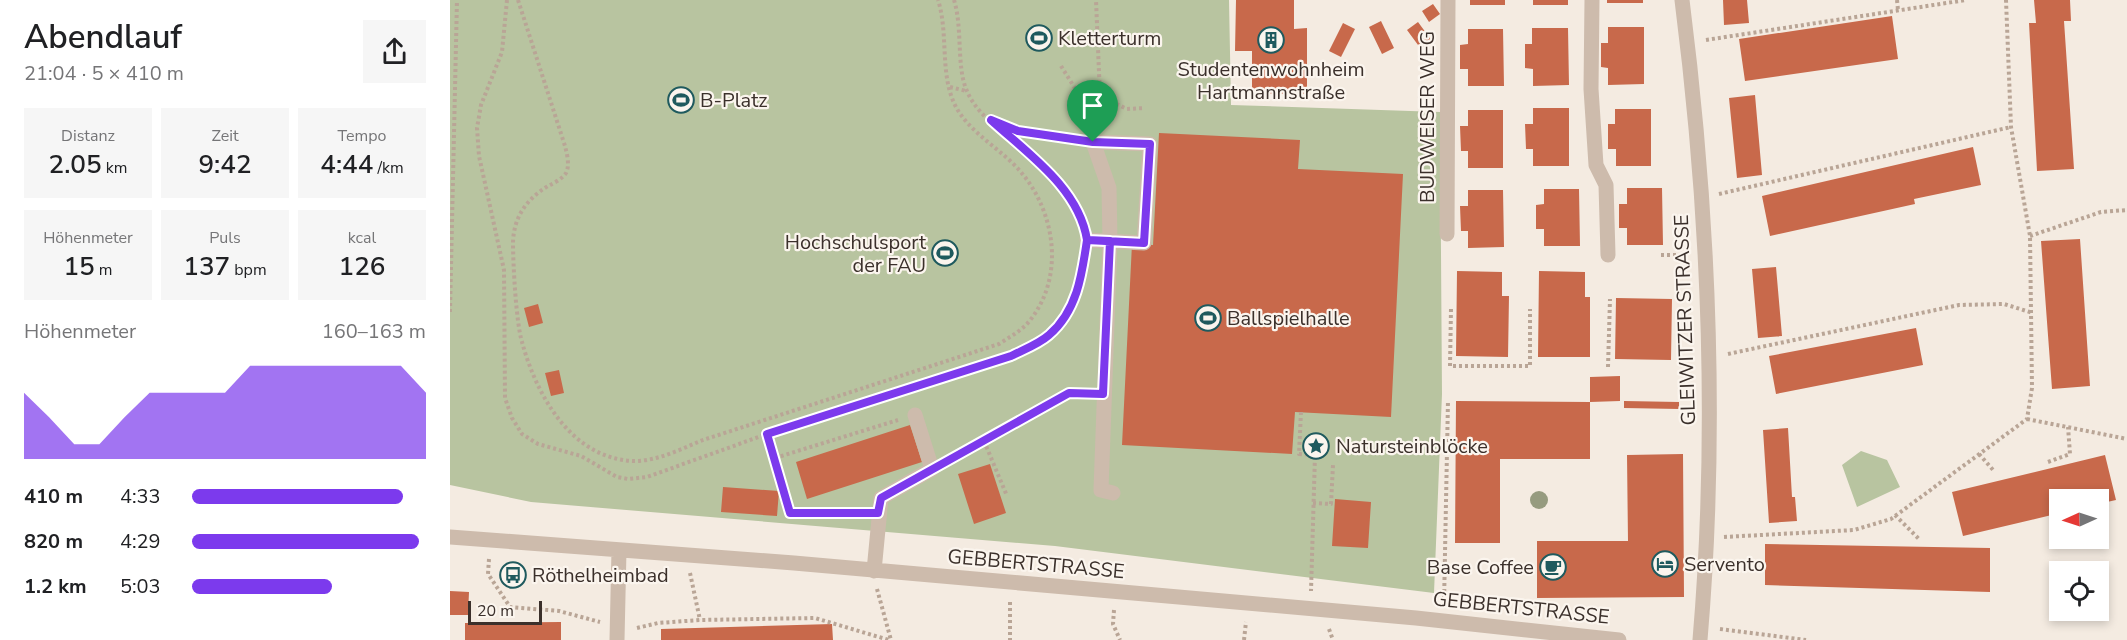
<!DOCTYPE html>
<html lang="de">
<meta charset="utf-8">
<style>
body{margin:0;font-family:"Nunito Sans",sans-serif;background:#f6f6f6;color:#202124;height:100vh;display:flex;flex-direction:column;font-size:22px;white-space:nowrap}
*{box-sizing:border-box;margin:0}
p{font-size:20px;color:#757577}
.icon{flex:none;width:33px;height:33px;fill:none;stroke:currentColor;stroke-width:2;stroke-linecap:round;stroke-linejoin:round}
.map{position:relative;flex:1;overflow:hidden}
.sheet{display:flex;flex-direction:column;background:#fff;width:450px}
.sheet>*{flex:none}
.needle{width:39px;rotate:267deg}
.fabs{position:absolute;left:1599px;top:489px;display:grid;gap:12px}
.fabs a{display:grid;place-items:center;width:60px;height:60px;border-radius:0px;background:#fff;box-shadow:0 3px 9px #0003;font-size:30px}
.scale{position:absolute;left:18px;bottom:15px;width:74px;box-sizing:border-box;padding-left:6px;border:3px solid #3b302b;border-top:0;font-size:16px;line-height:21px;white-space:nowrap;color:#3b302b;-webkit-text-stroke:4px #fbf5ee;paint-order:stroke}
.pin{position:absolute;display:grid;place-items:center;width:51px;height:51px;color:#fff;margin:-62px -26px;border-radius:50% 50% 50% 0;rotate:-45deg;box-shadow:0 0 6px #0007}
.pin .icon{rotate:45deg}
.round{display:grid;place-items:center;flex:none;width:63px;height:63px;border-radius:0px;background:#f6f6f6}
.head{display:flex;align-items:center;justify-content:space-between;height:102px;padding:0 24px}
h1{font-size:33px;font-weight:600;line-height:45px}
.figures{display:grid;grid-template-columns:repeat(3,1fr);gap:9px;height:102px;padding:6px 24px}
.figures div{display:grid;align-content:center;border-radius:0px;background:#f6f6f6;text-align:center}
.figures b{font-size:26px;font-weight:600}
.figures small{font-size:16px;font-weight:400}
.figures p{font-size:16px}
.chart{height:168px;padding:12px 24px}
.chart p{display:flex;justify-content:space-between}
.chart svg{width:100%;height:108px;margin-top:6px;fill:#7c3aed;opacity:.7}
ul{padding:0 24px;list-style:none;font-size:20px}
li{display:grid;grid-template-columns:96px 72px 1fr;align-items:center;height:45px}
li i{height:15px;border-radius:8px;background:#7c3aed}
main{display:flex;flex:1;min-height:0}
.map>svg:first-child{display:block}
.green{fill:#b8c4a0}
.building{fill:#c8694b}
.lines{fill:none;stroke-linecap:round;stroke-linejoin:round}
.path{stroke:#b9a596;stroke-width:4;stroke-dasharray:3 3;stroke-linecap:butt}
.minor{stroke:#cdbbac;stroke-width:15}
.tree{fill:#969b7f}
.route-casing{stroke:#fff;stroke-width:12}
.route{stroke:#7c3aed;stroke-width:8}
.labels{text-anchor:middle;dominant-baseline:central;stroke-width:4.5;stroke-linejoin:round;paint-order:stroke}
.poi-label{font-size:20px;fill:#3b302b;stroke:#fbf5ee;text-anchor:start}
.street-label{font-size:20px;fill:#3b302b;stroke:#fbf5ee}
</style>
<main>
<section class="sheet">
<div class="head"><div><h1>Abendlauf</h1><p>21:04 · 5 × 410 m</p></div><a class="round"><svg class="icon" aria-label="share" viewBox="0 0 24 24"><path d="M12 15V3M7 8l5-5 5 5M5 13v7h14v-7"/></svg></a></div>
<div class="figures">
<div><p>Distanz</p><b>2.05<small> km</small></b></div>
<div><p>Zeit</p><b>9:42</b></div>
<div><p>Tempo</p><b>4:44<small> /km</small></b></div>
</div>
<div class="figures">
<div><p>Höhenmeter</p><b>15<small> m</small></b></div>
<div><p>Puls</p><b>137<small> bpm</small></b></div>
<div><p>kcal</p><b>126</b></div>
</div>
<div class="chart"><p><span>Höhenmeter</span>160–163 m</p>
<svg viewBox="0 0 160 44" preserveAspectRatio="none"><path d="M0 44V17L10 27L20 38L30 38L40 27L50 17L60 17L70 17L80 17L90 6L100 6L110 6L120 6L130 6L140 6L150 6L160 17V44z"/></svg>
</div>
<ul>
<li><b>410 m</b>4:33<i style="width:90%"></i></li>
<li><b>820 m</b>4:29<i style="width:97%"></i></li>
<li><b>1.2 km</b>5:03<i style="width:60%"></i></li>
</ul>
</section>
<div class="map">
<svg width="1677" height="640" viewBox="0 0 1677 640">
<rect width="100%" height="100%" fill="#f4ebe1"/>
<path class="green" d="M0,0H779L781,105L990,112L992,394L984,593L605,546L81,502L0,485Z
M1411,451L1437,460L1450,487L1407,507L1392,465Z"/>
<path class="building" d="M786,0H844V29L857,28V94H802V51H785Z
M1020,0H1055V5H1020Z
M1083,0H1118V5H1083Z
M1157,0H1193V3H1157Z
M1273,0H1297L1299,23L1274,25Z
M1584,0H1620L1621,21H1614L1624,169L1587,171L1579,23H1586Z
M983,4L990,14L979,22L972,11Z
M1442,16L1448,59L1295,81L1289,39Z
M931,21L944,48L932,54L919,27Z
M968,22L982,41L971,49L957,30Z
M893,23L905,29L891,57L879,51Z
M1158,27H1194V84L1158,85V68L1151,67V43H1158Z
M1082,28H1118L1119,85L1083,86V69L1075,68V44H1082Z
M1018,29H1053L1054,86H1018V69H1010V45L1018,44Z
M1305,95L1312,175L1287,178L1279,98Z
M1083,108H1119V166H1083V149H1076L1075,124H1083Z
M1165,109H1201V166H1166V149H1158V124H1165Z
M1018,110H1053V168H1018V151H1011L1010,126H1018Z
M709,133L850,140L848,169L953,174L941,417L845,412L842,454L672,445L682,244L703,245Z
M1523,147L1531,185L1464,199L1465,204L1320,236L1312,196Z
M1177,188H1212L1213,245H1177V228H1169V204H1177Z
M1094,189H1129L1130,246H1094V229H1086V205L1094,204Z
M1018,190H1053L1054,247L1018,248V231H1011L1010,206H1018Z
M1630,239L1640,386L1602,389L1591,241Z
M1326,267L1332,336L1308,338L1302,269Z
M1007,271L1052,272V296H1059L1058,357L1006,356Z
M1089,271L1135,272V297H1140V357H1088Z
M1166,298L1222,299L1221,360L1165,359Z
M88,304L93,323L79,327L74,308Z
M1466,328L1473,365L1326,394L1319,356Z
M109,370L114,393L101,396L95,373Z
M1170,376V401L1140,402V459H1050V543H1005L1006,401L1140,402V377Z
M1174,401L1229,402V409L1174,408Z
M460,425L472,462L357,499L346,462Z
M1338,428L1342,497H1345L1347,521L1319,523L1313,430Z
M1233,454L1234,597L1087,598V541H1178L1177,455Z
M1655,455L1666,500L1648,504V500H1610V513L1513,536L1502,492Z
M540,464L556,513L524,524L508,474Z
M273,487L329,491L327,516L271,512Z
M885,499L921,502L918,548L882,546Z
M1315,544L1540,548V592L1315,585Z
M0,591L19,592L18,615H0Z
M111,622V640H15V623Z
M382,624L383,640H211V629Z"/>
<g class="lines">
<path class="path" d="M57,0L52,52L31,105L27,128L29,156L54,270L55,398L62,418L72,434L88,444L131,456L167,477L178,479L197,477L317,434L561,356C573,349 589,344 599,335C621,315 630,287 634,258
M68,0L115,146C117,154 120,165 116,173C112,179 104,183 98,186C77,199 64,216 63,242C63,264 66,322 72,342C86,394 121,459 184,461C208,461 231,449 253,440L549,344C561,336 573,330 581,319C615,275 605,211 570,171C551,149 520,133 506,107C489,75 499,34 488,0
M504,0C513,29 506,67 517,91C529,121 573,146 596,169C610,185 624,203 634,221
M1447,0L1448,10
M1256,40L1516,0
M611,66L638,109L644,125
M500,87L516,91
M650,96L677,109L695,108
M639,109L650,96L646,0
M544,121L569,131L624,139
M1269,194L1561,127
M1580,236L1651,212L1677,210
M1211,255H1237
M1001,309L1000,366H1080V309
M0,312L7,0
M1278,354L1509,305L1554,304L1583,313
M1158,367L1160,299
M851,412L849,454L865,455L861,591
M1577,419L1677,439
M317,434L340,513H412
M534,441L557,496
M1529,454L1544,471
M325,458L448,420
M500,460L619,393L637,394
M1598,462L1620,454L1618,427
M863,503L881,504L883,465
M1445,515L1469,539
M1274,537L1404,530L1441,519L1577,419L1582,388L1580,236L1561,127L1556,0
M39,559L38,574L60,607L109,611L150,622
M240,573L250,620
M427,589L441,640
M560,602V640
M994,604L998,400
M664,610L663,624L670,640
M187,628L208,623L250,620L365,618L439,640
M879,629L883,640
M1270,629L1356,640
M794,640L796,622"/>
<path class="minor" d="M1142,0L1141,89L1146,165L1156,185L1158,255
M1232,0C1259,212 1268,427 1250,640
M997,234L998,0
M637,240L694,243L700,144L643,142L659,188L660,241L651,490L663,493
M0,537L344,563L966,618L1169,640
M424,571L431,498L482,469L465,415
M167,640L169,550"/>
</g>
<circle class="tree" cx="1089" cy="500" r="9"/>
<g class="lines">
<g class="route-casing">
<path id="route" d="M643,142L568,131L541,120C577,153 629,188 637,240L660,241L653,394L619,393L431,498L428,513H340L317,434L561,356C573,350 589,344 599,335C627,311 632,275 637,240L694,243L700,144L643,142"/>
</g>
<use href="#route" class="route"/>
</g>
<defs>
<g id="stadium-ring" transform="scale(1.35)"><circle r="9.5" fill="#fbf5ee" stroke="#1f5a5e" stroke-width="1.5"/><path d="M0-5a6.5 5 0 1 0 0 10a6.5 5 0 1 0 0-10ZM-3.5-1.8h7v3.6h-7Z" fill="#1f5a5e"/></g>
<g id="building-ring" transform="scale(1.35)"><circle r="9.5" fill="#fbf5ee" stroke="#1f5a5e" stroke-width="1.5"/><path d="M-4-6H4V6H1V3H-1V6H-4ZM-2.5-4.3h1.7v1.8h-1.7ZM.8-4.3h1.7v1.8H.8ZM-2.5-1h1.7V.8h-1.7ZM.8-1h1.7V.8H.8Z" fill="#1f5a5e"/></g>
<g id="sight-ring" transform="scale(1.35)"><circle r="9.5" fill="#fbf5ee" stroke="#1f5a5e" stroke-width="1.5"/><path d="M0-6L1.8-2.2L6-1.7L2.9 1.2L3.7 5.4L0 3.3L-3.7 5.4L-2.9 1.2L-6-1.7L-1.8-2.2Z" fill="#1f5a5e"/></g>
<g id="hotel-ring" transform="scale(1.35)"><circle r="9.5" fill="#fbf5ee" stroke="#1f5a5e" stroke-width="1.5"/><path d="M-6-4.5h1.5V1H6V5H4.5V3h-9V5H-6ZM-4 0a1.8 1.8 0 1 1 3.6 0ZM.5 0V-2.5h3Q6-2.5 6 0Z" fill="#1f5a5e"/></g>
<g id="cafe-ring" transform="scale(1.35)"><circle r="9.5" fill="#fbf5ee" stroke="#1f5a5e" stroke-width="1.5"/><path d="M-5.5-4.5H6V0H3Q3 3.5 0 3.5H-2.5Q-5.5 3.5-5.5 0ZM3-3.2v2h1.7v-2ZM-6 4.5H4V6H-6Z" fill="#1f5a5e"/></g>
<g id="bus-ring" transform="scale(1.35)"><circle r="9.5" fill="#fbf5ee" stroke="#1f5a5e" stroke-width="1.5"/><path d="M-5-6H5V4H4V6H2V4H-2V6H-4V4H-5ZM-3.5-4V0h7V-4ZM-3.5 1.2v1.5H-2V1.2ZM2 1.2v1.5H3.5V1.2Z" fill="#1f5a5e"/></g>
</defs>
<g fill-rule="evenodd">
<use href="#stadium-ring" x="589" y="38"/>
<use href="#building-ring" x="821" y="40"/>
<use href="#stadium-ring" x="231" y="100"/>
<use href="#stadium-ring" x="495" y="253"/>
<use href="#stadium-ring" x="758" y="318"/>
<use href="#sight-ring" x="866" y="446"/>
<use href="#hotel-ring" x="1215" y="564"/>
<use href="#cafe-ring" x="1103" y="567"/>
<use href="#bus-ring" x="63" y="575"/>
</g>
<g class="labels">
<g class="poi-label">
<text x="608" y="38">Kletterturm</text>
<text x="821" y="69" text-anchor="middle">Studentenwohnheim<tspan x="821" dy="23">Hartmannstraße</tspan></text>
<text x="250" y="100">B-Platz</text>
<text x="476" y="242" text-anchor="end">Hochschulsport<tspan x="476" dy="23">der FAU</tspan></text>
<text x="777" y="318">Ballspielhalle</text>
<text x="886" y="446">Natursteinblöcke</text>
<text x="1234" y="564">Servento</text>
<text x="1084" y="567" text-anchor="end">Base Coffee</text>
<text x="82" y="575">Röthelheimbad</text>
</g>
<g class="street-label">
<text transform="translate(977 117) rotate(-90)">BUDWEISER WEG</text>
<text transform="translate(1235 320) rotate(-92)">GLEIWITZER STRASSE</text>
<text transform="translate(586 564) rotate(5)">GEBBERTSTRASSE</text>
<text transform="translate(1071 608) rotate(6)">GEBBERTSTRASSE</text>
</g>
</g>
</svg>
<div class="fabs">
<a><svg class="needle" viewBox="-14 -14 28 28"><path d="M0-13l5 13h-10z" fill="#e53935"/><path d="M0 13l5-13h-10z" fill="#757577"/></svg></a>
<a><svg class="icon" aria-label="locate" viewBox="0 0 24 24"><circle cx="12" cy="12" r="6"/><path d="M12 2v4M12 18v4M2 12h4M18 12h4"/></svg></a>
</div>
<div class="scale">20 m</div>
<div class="pin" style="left:643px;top:142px;background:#1e9e55"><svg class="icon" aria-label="arrive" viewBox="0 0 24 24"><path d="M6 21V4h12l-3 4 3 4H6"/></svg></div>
</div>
</main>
